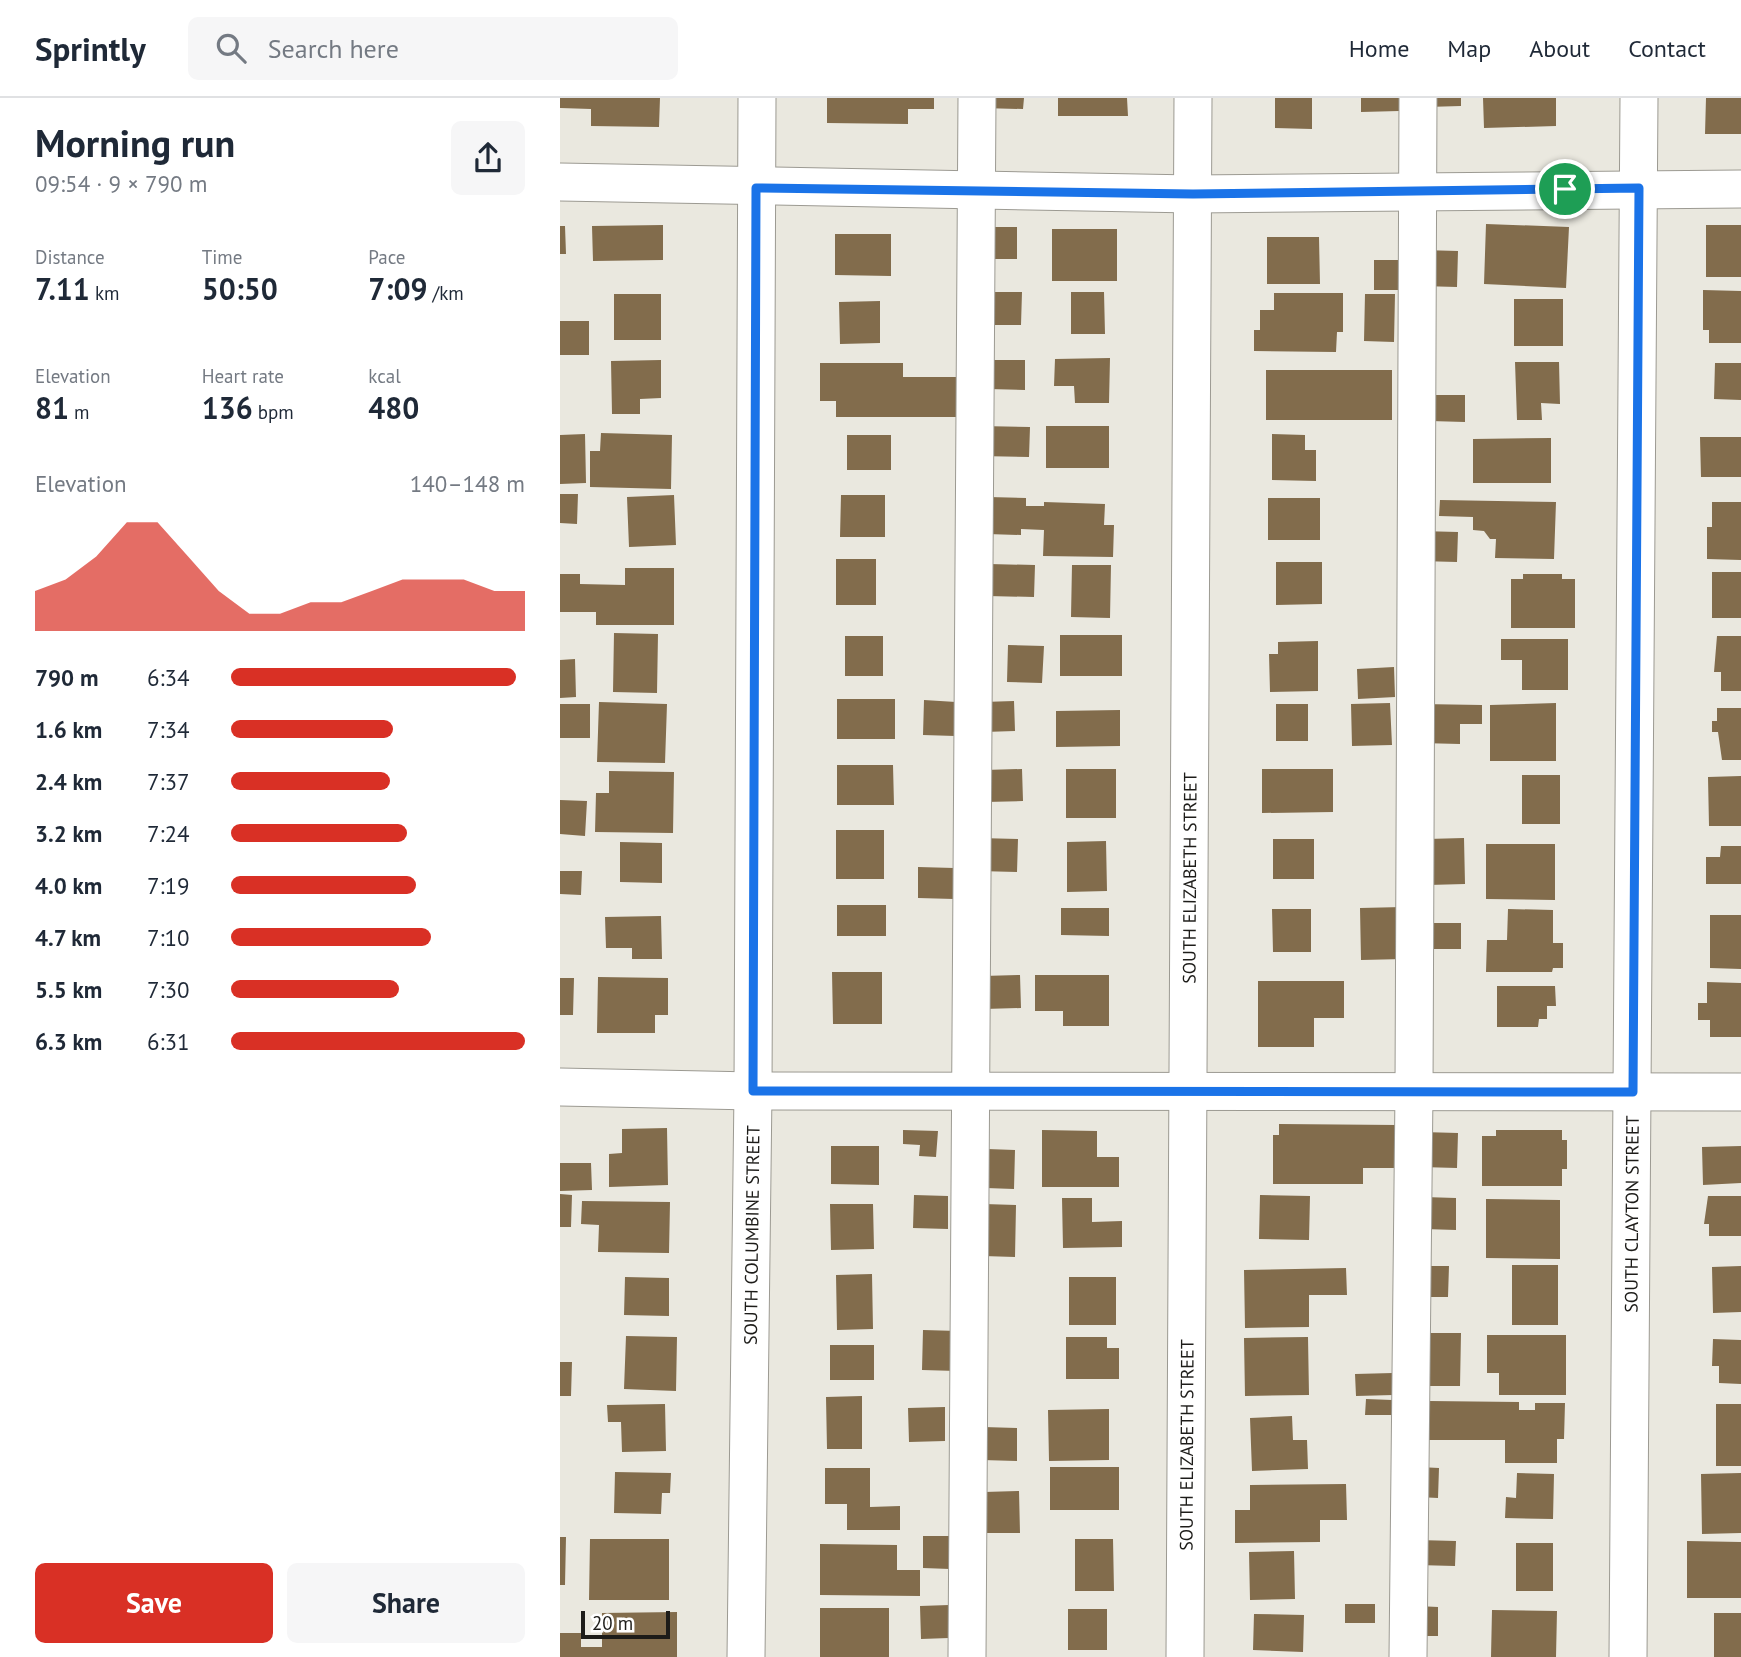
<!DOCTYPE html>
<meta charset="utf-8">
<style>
body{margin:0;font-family:"PT Sans",sans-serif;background:#f6f6f7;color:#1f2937;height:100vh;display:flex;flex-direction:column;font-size:26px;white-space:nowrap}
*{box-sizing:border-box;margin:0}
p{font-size:23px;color:#747a83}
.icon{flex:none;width:38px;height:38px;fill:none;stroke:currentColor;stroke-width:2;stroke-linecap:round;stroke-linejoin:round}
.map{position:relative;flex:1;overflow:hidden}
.drawer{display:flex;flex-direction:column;background:#fff;width:560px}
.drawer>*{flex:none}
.scale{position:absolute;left:21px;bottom:18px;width:89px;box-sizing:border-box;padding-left:7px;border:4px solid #1d1c19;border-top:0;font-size:19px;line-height:24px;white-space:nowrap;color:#1d1c19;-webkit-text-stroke:5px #fff;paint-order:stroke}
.pin{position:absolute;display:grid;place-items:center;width:60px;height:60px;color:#fff;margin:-30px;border:4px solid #fff;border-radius:50%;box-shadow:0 2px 7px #0007}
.round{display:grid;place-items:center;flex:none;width:74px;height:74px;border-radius:10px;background:#f6f6f7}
.head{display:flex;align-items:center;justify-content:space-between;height:119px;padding:0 35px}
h1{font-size:38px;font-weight:700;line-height:52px}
.figures{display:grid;grid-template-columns:repeat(3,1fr);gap:10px;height:119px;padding:7px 35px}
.figures div{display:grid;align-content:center}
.figures b{font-size:30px;font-weight:700}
.figures small{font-size:19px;font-weight:400}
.figures p{font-size:19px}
.chart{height:196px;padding:14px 35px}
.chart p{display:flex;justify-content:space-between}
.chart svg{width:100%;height:126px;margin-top:7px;fill:#d93025;opacity:.7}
.cta{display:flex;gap:14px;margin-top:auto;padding:14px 35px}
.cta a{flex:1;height:80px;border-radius:10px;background:#d93025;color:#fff;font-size:28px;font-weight:700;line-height:80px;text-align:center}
.cta a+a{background:#f6f6f7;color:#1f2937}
ul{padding:0 35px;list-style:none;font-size:23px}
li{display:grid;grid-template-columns:112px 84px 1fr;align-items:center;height:52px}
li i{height:18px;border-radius:9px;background:#d93025}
header{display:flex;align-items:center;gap:42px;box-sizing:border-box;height:98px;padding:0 35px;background:#fff;border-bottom:2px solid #e0e1e3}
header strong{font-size:33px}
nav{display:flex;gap:38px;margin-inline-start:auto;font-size:24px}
.search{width:490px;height:63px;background:#f6f6f7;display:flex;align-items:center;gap:18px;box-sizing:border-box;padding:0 24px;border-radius:10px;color:#747a83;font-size:26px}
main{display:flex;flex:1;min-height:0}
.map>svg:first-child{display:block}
.building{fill:#826c4c}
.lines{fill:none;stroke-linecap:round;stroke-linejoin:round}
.minor-casing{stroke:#9c9a92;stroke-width:39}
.minor{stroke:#fff;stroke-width:37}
.route-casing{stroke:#fff;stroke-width:14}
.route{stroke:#1a73e8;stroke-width:9}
.labels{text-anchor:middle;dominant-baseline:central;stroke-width:5;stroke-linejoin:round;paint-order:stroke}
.street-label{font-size:18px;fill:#1d1c19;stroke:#fff}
</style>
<header>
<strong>Sprintly</strong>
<div class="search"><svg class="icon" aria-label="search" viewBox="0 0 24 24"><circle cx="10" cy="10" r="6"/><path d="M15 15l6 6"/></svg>Search here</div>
<nav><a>Home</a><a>Map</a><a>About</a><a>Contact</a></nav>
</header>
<main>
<section class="drawer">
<div class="head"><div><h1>Morning run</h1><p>09:54 · 9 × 790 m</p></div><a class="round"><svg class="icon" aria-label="share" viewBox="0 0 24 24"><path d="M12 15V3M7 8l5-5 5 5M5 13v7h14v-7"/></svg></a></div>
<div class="figures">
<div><p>Distance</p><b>7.11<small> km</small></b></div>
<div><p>Time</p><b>50:50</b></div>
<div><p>Pace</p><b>7:09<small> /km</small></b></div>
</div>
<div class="figures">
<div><p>Elevation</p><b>81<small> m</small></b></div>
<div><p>Heart rate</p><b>136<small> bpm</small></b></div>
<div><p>kcal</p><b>480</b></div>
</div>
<div class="chart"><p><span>Elevation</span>140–148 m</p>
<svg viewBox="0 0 160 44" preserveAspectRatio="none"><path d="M0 44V30L10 26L20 18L30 6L40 6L50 18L60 30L70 38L80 38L90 34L100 34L110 30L120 26L130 26L140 26L150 30L160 30V44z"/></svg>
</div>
<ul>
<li><b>790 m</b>6:34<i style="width:97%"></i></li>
<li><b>1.6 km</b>7:34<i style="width:55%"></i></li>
<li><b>2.4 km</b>7:37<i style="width:54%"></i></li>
<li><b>3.2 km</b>7:24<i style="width:60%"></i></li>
<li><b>4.0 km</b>7:19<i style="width:63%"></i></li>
<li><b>4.7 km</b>7:10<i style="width:68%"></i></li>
<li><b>5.5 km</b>7:30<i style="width:57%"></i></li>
<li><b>6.3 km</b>6:31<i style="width:100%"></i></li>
</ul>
<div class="cta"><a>Save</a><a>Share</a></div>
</section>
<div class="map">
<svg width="1181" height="1559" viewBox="0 0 1181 1559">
<rect width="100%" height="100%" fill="#eae8df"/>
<path class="building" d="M0,0H100L99,29L31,28V11L0,10Z
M267,0H374V11H348V26L267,25Z
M423,0H464L463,11L422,10Z
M498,0H567L568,18H498Z
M715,0H752V31L715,30Z
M801,0H839V13L801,14Z
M866,0H901V8L866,9Z
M923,0H996V28L924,30Z
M1146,0H1181V36H1145Z
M926,126L1009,129L1006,190L924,186Z
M103,127V162L33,163L32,128Z
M1146,127H1181V179H1146Z
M0,128H5L6,156H0Z
M424,129H457V161H424Z
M492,131H557V183H492Z
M275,136H331V178L275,177Z
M707,139H759L760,186H707Z
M862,152L898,153L897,189L861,188Z
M814,162H843L842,192H814Z
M1143,192L1181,193V245H1149V232H1143Z
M433,194H462L461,227H432Z
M511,194H544L545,236H511Z
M714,195H783V234H777L776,254L694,253V232H700V212H714Z
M54,196H101V242H54Z
M805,196H835L834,244L804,243Z
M954,201H1003V248H954Z
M320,203V245L280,246L279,204Z
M0,223H29V257H0Z
M550,260L549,305H515L514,288H494L495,261Z
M101,262V300L80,301V316H52L51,263Z
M428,262H465V292L428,291Z
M955,264H999L1000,306L981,305L982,322H957Z
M260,265H343V279H405V319H276V303H260Z
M1155,265H1181V302L1154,301Z
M706,272H832V322H706Z
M871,297H905V324L870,323Z
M420,328L470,329L469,359L419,358Z
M486,328H549V370H486Z
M41,335L112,337L111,391L30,389V353H40Z
M25,336L26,385L0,386V337Z
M712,336L745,337V352H756V383L712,382Z
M287,337H331V372H287Z
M1140,339H1181V379H1141Z
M991,340V385H913V341Z
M0,396H18L17,426L0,425Z
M114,397L116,447L69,449L67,399Z
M281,397H325V439H280Z
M428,399L466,400V408H484V404L545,406L544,427H554L553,459L483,458L484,432L461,431V437L427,436Z
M708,400H760V442H708Z
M880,402L996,404L994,461L935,460L936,441H930L924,433L913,432V419L879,418Z
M1152,404H1181V462L1147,461V429H1152Z
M860,433L898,434L897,464L859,463Z
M276,461H316V507H276Z
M716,464H762V506L716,507Z
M429,466L475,467L474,499L428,498Z
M512,467H551L550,520L511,519Z
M65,470H114V527H36V514H0V476H20V486L65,487Z
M1152,474H1181V520H1152Z
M963,476H1002V481H1015V530H951V481H963Z
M54,535L98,536L97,595L53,594Z
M500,537H562V578H500Z
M285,538H323V578H285Z
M1157,538H1181V593H1161V574H1154Z
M941,541H1008V592H962V562H941Z
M758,543V593L710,594L709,556H718V544Z
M448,547L484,548L482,585L447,584Z
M15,561L16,599L0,600V562Z
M834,569L835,599L798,601L797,571Z
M277,601H335V641H277Z
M364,602L396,604L395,638L363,637Z
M454,603L455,633L424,634L423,604Z
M39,604L107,606L105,665L37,664Z
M830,605L832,647L792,648L791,606Z
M996,605V663H930V607Z
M0,606H30V640H0Z
M716,606H748V643H716Z
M861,606L922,607V626H900V646L860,645Z
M1157,610H1181V662H1162L1158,634H1152V623H1157Z
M560,612V648L496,649V613Z
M277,667H333L334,707H277Z
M462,671L463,703L425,704L424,672Z
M506,671H556V720H506Z
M702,671H773V714L702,715Z
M49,673L114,674L113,735L35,734L36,695H49Z
M962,677H1000V726H962Z
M1181,678V728H1149L1148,679Z
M0,702L27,703L25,738L0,736Z
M276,732H324V781H276Z
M419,740L458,741L457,774L418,773Z
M904,740L905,786L868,787L867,741Z
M713,741H754V781H713Z
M546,743L547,793L507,794V744Z
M60,744L102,745V785L60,784Z
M926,746H995V802L926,801Z
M1161,748H1181V786H1146V759H1160Z
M358,769L394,770V801L358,800Z
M0,773H22L21,797L0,796Z
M277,807H326V838H277Z
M843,809L844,861L801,862L800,810Z
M501,810H549V838L501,837Z
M712,811H751V854H713Z
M948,811L993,812V845H1003V870H993L992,874H926L927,842H947Z
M1150,817H1181V871L1150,870Z
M101,818L102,861H72V850H46L45,819Z
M865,825H901V851H866Z
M272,874H322V926H273Z
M460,877L461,910L424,911L423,878Z
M475,877H549V928H503V913H475Z
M38,879L108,880V917H95V935H37Z
M0,880H14L13,917H0Z
M698,883H784V920H754V949H698Z
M1147,884L1181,885V939H1150V922H1138V905H1147Z
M937,888H995L996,908H987V921H979L978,929H937Z
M719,1026L837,1027V1070H803V1086H713V1037H719Z
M107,1030L108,1087L49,1089V1056L62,1055V1031Z
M343,1032L378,1033L376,1059L359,1058L360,1047L343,1046Z
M482,1032L537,1033V1059H559V1089H482Z
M936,1032H1002V1042H1007V1071H1002V1088H922V1038H936Z
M862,1034L898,1035L897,1070L861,1069Z
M271,1048H319V1087L271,1086Z
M1181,1048V1085L1143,1087L1142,1049Z
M427,1051L455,1052L454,1091L426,1090Z
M0,1065H31L32,1092L0,1093Z
M0,1096L12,1097L11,1129H0Z
M354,1097L388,1098V1131L353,1130Z
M700,1097L750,1098L749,1142L699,1141Z
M1148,1098H1181V1138H1149V1126H1144Z
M864,1099L896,1100V1132L864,1131Z
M502,1100H532V1124L562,1123V1149L503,1150Z
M926,1101L1000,1102V1161L926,1160Z
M22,1103L110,1104L109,1155L38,1154L39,1127L21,1126Z
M270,1106H313L314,1151L271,1152Z
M424,1106L456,1107L455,1159L423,1158Z
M952,1167H998V1227H952Z
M861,1168H889L888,1199H860Z
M1181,1168V1214L1153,1215L1152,1169Z
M786,1170L787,1197H749V1229L685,1230L684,1172Z
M312,1176L313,1231L277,1232L276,1177Z
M65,1179L109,1180V1218L64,1217Z
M509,1179H556V1227H509Z
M363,1232L398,1233L397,1273L362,1272Z
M864,1235H901L900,1288H863Z
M927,1237H1006V1297H939V1275H927Z
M66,1238L117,1239L116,1293L64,1291Z
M506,1239H547V1250H559V1281H506Z
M748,1239L749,1297L685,1298L684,1240Z
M1153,1241L1181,1242V1286L1159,1285V1268H1152Z
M270,1247H314V1282H270Z
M0,1264H12L11,1298H0Z
M833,1275V1297L796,1298L795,1276Z
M302,1298V1351H267L266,1299Z
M806,1301L832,1302V1317H805Z
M869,1303L959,1304V1312H975V1305H1005L1004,1341H997V1365H945V1342H868Z
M105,1306L106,1353L62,1354L61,1324H48L47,1307Z
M1156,1306H1181V1368H1156Z
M385,1309V1343L349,1344L348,1310Z
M549,1311V1362L489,1363L488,1312Z
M732,1318L733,1342H747L748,1371L692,1373L690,1320Z
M423,1329L457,1330V1363L422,1362Z
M490,1369H559V1412H490Z
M859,1369L879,1370L878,1400L858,1399Z
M265,1370H310V1409L340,1408V1432H287V1406H265Z
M55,1374L111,1375L110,1395H102L101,1416L54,1415Z
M957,1375L994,1376L993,1421L945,1420L946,1399L956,1400Z
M1181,1375V1435L1142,1436L1141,1376Z
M786,1386L787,1422H760V1444L675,1445V1412H690V1387Z
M459,1393L460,1435H425L424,1394Z
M363,1438H391L390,1471L363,1470Z
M0,1439H6L5,1487H0Z
M30,1441H109V1502H29Z
M515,1441H553L554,1493H515Z
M858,1442L896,1443L895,1468L857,1467Z
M1127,1443L1181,1444V1500H1127Z
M956,1445H993V1493H956Z
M260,1446L337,1447V1472H360V1498L260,1497Z
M734,1453L735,1501L690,1502L689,1454Z
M785,1506H815V1525H785Z
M389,1507V1540L361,1541L360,1508Z
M857,1508L878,1509V1538H856Z
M260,1510H329V1559H260Z
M508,1511H547V1552H508Z
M932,1512L997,1513L996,1559H931Z
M117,1514V1559H0V1535H21V1549H42V1515Z
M1154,1515H1181V1559H1154Z
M694,1516L744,1517L743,1554L693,1552Z"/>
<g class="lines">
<g class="minor-casing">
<g id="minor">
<path d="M0,84L633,96L1181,91"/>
<path d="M0,989L193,993L1181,994"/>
<path id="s1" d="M186,1559L193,993L197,0"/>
<path d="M407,1559L417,0"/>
<path id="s2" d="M625,1559L633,0"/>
<path d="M848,1559L854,993L858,0"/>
<path id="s3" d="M1068,1559L1079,0"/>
</g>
</g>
<use href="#minor" class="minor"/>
</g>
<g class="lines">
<g class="route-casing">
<path id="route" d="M196,90L633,96L1079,90L1073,994L193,993Z"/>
</g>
<use href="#route" class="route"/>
</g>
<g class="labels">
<g class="street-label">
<text stroke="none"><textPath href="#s2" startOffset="779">SOUTH ELIZABETH STREET</textPath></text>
<text stroke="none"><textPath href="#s3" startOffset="443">SOUTH CLAYTON STREET</textPath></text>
<text stroke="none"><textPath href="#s1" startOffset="422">SOUTH COLUMBINE STREET</textPath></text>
<text stroke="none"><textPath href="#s2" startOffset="212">SOUTH ELIZABETH STREET</textPath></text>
</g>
</g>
</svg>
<div class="scale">20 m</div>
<div class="pin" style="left:1005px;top:91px;background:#1e9e55"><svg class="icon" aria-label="arrive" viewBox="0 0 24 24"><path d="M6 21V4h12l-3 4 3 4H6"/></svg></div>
</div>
</main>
